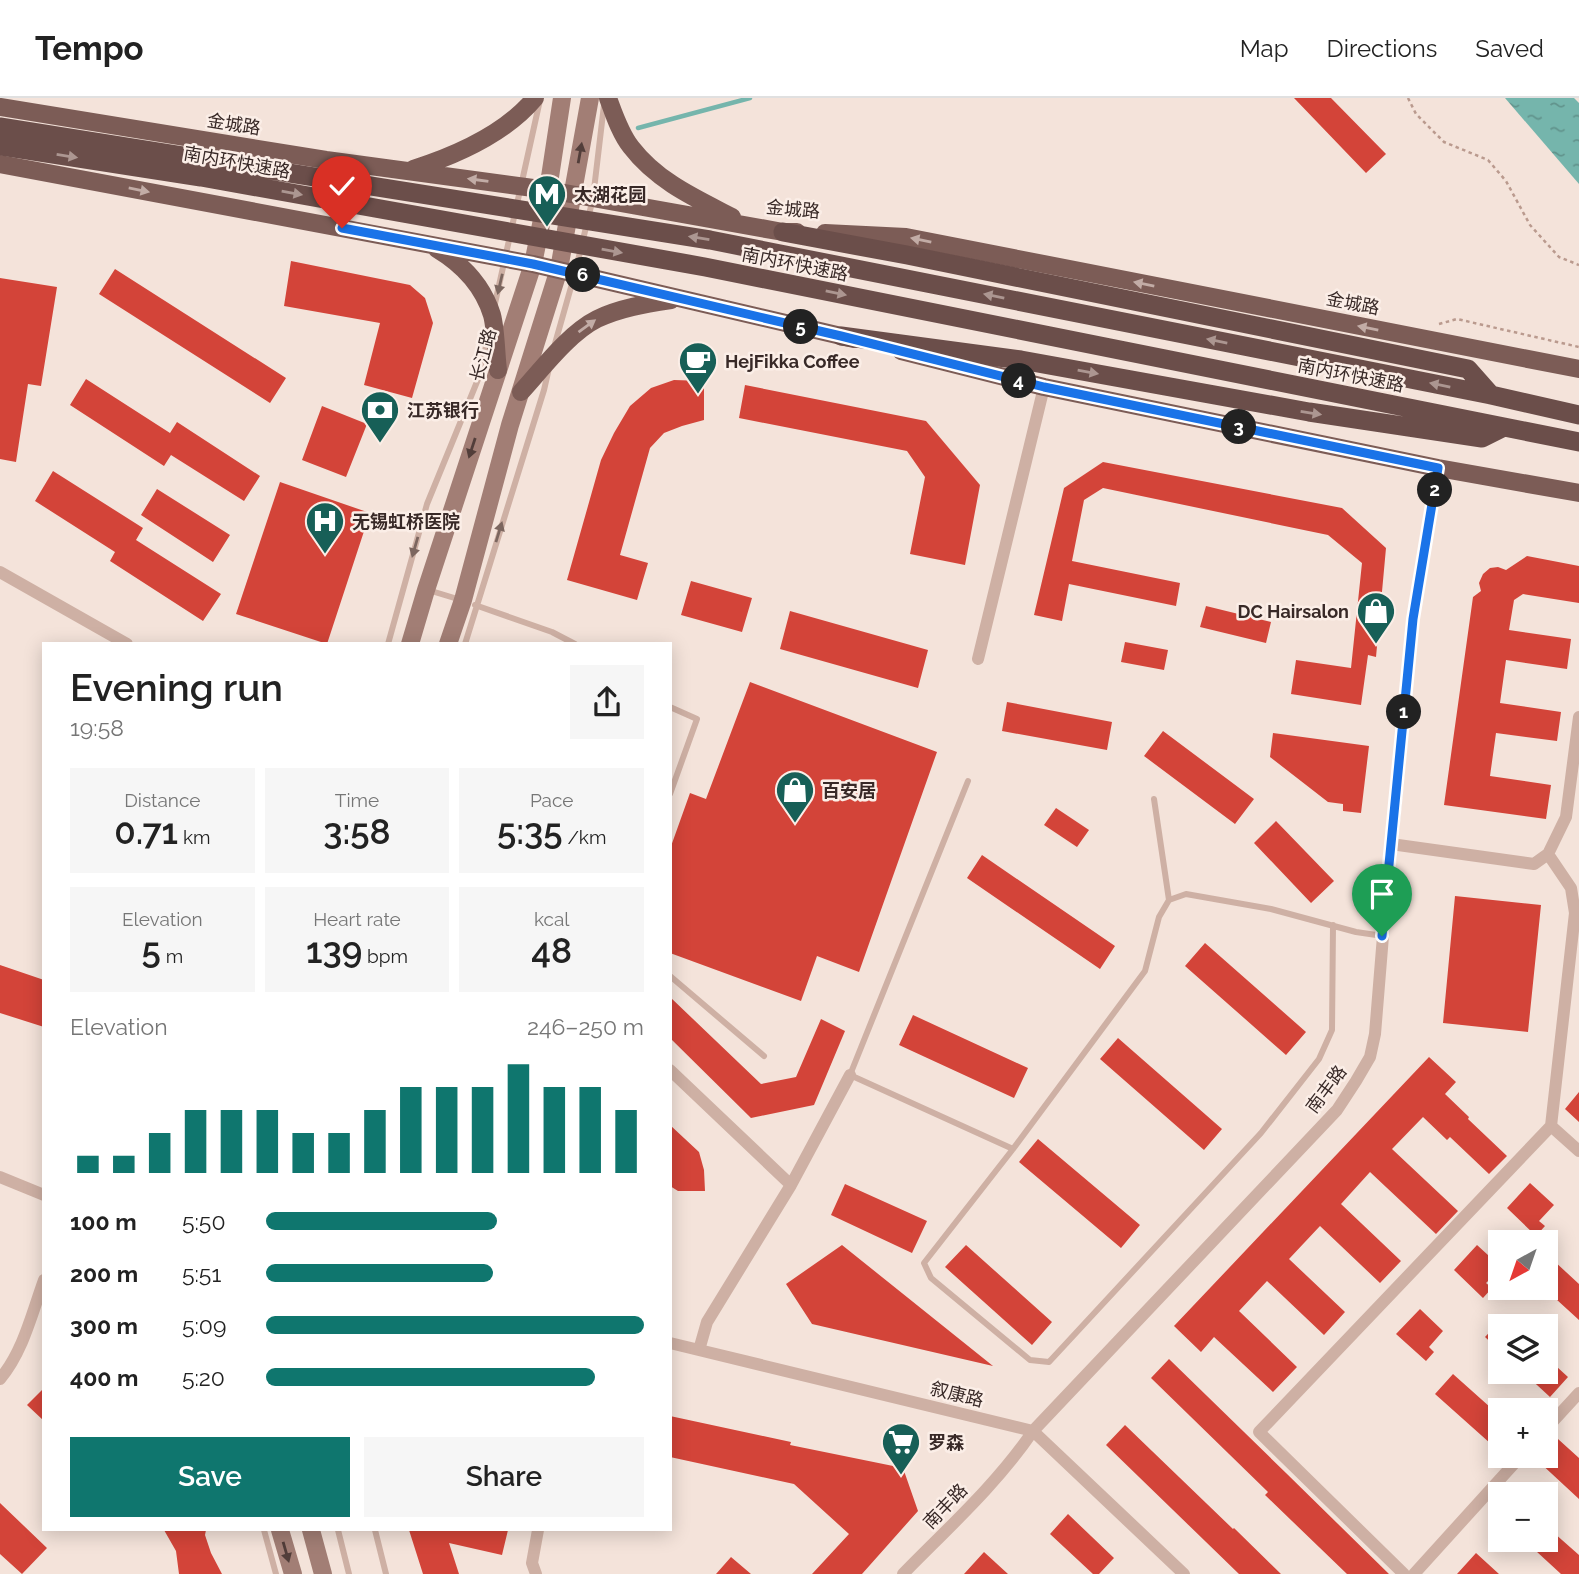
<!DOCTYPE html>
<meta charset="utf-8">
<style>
body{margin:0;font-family:Raleway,"Noto Sans SC",sans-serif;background:#f6f6f6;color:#222;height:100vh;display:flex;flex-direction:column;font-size:26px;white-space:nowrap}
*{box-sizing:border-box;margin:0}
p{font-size:23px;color:#767676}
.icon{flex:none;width:38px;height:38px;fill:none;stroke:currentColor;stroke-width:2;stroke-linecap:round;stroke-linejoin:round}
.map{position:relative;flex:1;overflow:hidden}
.details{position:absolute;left:42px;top:544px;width:630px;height:889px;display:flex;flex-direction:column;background:#fff;border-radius:0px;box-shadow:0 4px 18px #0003}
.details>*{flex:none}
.needle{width:46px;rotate:220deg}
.tools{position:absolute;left:1488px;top:1132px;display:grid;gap:14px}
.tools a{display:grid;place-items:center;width:70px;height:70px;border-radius:0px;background:#fff;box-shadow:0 4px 18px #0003;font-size:35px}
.pin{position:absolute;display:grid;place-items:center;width:60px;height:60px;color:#fff;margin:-72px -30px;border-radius:50% 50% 50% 0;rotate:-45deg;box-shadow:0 0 7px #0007}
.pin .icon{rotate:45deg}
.km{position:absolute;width:35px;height:35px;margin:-18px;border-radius:50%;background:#222;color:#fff;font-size:19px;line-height:35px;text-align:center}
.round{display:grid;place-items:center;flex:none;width:74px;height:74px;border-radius:0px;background:#f6f6f6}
.headline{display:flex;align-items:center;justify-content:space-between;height:119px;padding:0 28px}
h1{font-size:38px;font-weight:600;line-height:52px}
.metrics{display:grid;grid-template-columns:repeat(3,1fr);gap:10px;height:119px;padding:7px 28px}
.metrics div{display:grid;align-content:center;border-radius:0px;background:#f6f6f6;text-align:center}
.metrics b{font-size:35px;font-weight:600}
.metrics small{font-size:19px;font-weight:400}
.metrics p{font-size:19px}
.chart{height:196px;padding:14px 28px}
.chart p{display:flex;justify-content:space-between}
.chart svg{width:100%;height:126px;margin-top:7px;stroke:#0f766e;stroke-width:6}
.cta{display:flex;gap:14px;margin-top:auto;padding:14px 28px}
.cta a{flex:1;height:80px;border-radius:0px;background:#0f766e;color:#fff;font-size:28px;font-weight:600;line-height:80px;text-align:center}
.cta a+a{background:#f6f6f6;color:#222}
ul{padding:0 28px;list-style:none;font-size:23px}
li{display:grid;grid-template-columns:112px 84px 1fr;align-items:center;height:52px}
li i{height:18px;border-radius:9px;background:#0f766e}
header{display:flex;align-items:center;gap:42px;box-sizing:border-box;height:98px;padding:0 35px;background:#fff;border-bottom:2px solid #e0e0e0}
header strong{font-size:33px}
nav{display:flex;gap:38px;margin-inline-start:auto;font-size:24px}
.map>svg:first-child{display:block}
.water{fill:url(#water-ripples)}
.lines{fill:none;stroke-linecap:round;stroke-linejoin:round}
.stream{stroke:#75b5ac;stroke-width:4.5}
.building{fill:#d34439}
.path{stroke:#ba9a8e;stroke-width:2.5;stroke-dasharray:3.5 3.5;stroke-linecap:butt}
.service{stroke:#ceb0a4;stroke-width:6}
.minor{stroke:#ceb0a4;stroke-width:12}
.secondary{stroke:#a27e75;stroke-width:18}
.primary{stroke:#7c5c56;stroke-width:18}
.trunk{stroke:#6b4e4a;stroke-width:19}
.oneway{fill:#523e3a}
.oneway2{fill:#ac9691}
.oneway3{fill:#c2aca6}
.oneway4{fill:#7c665f}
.route-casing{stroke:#fff;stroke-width:14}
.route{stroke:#1a73e8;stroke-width:9}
.labels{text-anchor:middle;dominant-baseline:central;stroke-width:5;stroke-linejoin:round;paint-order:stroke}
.street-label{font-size:18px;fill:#382927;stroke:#fbeee7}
.poi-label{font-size:18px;font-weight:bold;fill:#382927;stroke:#fbeee7;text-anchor:start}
</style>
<header>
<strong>Tempo</strong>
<nav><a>Map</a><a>Directions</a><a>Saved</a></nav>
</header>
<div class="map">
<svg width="1579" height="1476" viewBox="0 0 1579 1476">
<defs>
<pattern id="water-ripples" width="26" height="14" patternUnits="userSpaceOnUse" patternTransform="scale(1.75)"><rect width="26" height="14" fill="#75b5ac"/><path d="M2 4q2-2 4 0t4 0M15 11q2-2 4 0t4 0" fill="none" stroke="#61938c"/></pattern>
</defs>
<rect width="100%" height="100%" fill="#f4e3da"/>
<path class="water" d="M1505,0H1574L1579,5V86Z"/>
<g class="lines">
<path class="stream" d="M638,30L750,0"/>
</g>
<path class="building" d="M1294,0H1331L1386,56L1366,75Z
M291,163L410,187L425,200L433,225L412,300L364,287L380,225L284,208Z
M115,171L286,280L270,305L99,196Z
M0,180L57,189L41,288L28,286L16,364L0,361Z
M86,281L170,335L177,324L260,378L244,403L171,357L164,368L70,307Z
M674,282L704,283V322L682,328L664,335L650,350L620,457L648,465L637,502L567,482L601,362L614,335L630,308L651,290Z
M745,287L926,323L980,387L965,467L910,456L925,379L907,353L739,320Z
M322,308L367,326L346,379L302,362Z
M1103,364L1342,410L1386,450L1376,559L1368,557L1361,607L1291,596L1296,562L1351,570L1362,465L1328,437L1103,390L1084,402L1072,463L1180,485L1176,508L1069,486L1062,523L1034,517L1064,390Z
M53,373L143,430L136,442L221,496L203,523L110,463L115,454L35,403Z
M280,384L370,415L327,546L236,516Z
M157,391L230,437L213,464L141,417Z
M1527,458L1579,468V505L1523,496L1514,502L1509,532L1571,541L1567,571L1506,562L1500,605L1561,614L1557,643L1496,635L1490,678L1551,687L1546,721L1444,707L1473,499L1481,493L1479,485L1483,476L1490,470L1498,469L1506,472Z
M691,483L752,500L742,534L681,517Z
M1206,508L1271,524L1266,545L1200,529Z
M790,513L928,552L918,590L780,551Z
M1125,544L1168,552L1164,572L1121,564Z
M750,584L937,654L859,874L817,858L801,903L670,855V751L690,695L706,701Z
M1007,604L1112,624L1107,652L1002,633Z
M1163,633L1254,701L1235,726L1144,658Z
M1273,635L1369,648L1361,715L1343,713V706L1328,704L1270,659Z
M1056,710L1089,732L1077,749L1044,727Z
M1276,723L1334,783L1311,805L1254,745Z
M982,757L1115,848L1100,871L967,780Z
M1455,798L1541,807L1528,934L1443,925Z
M1205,845L1306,934L1286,957L1185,868Z
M0,867L44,882V929L0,915Z
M670,899L761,986L796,979L821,921L845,933L814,1007L751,1020L670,940Z
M913,917L1028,970L1014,1000L899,947Z
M1118,940L1222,1031L1204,1052L1100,961Z
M1429,959L1456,984L1445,996L1469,1019L1468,1021L1507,1058L1489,1076L1450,1039L1447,1042L1423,1019L1392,1051L1458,1113L1436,1136L1370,1074L1341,1106L1401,1163L1380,1185L1320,1128L1289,1161L1345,1214L1324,1237L1267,1183L1239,1213L1297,1269L1273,1294L1214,1239L1201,1254L1174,1228Z
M1579,994V1024L1565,1011Z
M670,1027L699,1054L704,1072L705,1093H678L670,1088Z
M1038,1041L1140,1127L1121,1150L1019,1064Z
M1530,1085L1554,1107L1539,1123L1545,1128L1536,1138L1507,1110Z
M845,1086L927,1123L912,1155L831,1117Z
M842,1147L993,1268L812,1226L786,1186Z
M966,1147L1052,1224L1032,1247L945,1169Z
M1477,1147L1500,1168V1171L1486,1185L1492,1190L1483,1200L1454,1172Z
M1553,1162L1579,1186V1222L1545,1191V1171Z
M1420,1211L1443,1233L1429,1249L1434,1254L1426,1263L1396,1236Z
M1500,1223V1253L1485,1239Z
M1545,1258L1568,1279L1550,1299L1523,1274H1545Z
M1169,1261L1286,1375L1389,1476H1347L1265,1397L1268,1394L1151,1280Z
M1453,1276L1500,1318V1354L1435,1296Z
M44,1290V1323L27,1307Z
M670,1318L791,1344L790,1347L903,1370L918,1413L862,1476H812L849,1436L794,1386L670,1359Z
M1125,1327L1233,1431L1234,1430L1281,1476H1239L1106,1347Z
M1558,1341L1579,1360V1401L1538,1363L1543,1358H1545V1356Z
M0,1405L47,1450L22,1476L0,1456Z
M1068,1416L1114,1460L1099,1476H1093L1050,1436Z
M1545,1427L1579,1457V1476H1561L1524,1442H1545Z
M164,1432H206L205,1437L211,1455L222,1476H179L176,1453Z
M409,1432H508L502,1457L449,1445L459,1476H423Z
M984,1454L1008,1476H964Z
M1476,1455L1499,1476H1457Z
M731,1459L751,1476H716Z"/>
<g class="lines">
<path class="path" d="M1408,0L1416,16L1444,44L1488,62L1506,83L1530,127L1559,159L1579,167
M1439,226L1457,221L1579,249"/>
<path class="service" d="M494,210L540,2
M554,249L575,175L593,100L604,7
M428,492L461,502
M475,507L552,534L575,546
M388,546L427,406L481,274L488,238
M465,546L544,292L549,270
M670,609L697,621L670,696
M968,683L850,977L1013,1051
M1154,701L1169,802
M1333,827L1332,932L1319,961L1261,1035L1049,1264L1030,1262L931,1180L924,1165L1013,1051L1145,873L1159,819L1169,802L1186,796L1271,811L1356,834L1383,838
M670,878L764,958
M264,1432L276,1476
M338,1432L349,1476
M375,1432L386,1476"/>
<path class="minor" d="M0,474L127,546
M978,561L1044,289
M1391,746L1534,766L1548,756L1566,719L1579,619
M1548,756L1571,790L1575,815L1551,1028
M670,972L791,1087
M0,1079L44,1097
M670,1245L1033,1333L1184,1476
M699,1252L707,1224L791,1087L850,977
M0,1281C23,1254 32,1215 44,1182
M1545,1332L1579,1295
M536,1476L532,1465L538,1432
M903,1476C948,1430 997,1386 1033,1333L1337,1012L1356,983L1370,959L1375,936L1383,838L1413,521L1438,370
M1404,1476L1259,1334L1551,1028L1579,1053
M1414,1476L1521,1358"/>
<path class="secondary" d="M410,546L426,492L533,166L548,92L562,0
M448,546L463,502L510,327L559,171L590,0
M280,1432L293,1476
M311,1432L323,1476"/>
<path class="primary" d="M608,0C614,16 620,35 631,49C657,83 695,100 732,119
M0,9L326,62L548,92L783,134H797
M0,66L533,166L854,241
M413,71C457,57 505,36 535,0
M825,135L906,139L1579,271
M437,151C462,166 483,188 492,217C496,232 496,257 498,272
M901,253L1044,289L1438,370L1579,395
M521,294C542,271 569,235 597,221C620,210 645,206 671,202"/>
<path class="trunk" d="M0,29L710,142L1491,297L1579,317
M0,48L201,79L705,169L1579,344
M783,134L907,157L1468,271L1491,297
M841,238L1021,262L1309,314L1482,340L1504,329"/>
</g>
<defs><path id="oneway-solid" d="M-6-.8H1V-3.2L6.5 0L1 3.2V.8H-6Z" transform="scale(1.75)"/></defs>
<g class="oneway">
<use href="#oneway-solid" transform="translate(580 55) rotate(-80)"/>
<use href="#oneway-solid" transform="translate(472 350) rotate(108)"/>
<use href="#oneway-solid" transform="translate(286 1454) rotate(74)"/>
</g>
<g class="oneway2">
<use href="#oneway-solid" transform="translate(67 58) rotate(9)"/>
<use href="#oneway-solid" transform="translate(292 95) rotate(10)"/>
<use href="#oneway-solid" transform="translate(699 140) rotate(-171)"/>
<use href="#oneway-solid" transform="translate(612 153) rotate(10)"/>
<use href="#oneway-solid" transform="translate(836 195) rotate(11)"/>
<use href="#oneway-solid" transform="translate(994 198) rotate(-169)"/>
<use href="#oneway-solid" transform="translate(1217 243) rotate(-169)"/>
<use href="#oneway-solid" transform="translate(1088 274) rotate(10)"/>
<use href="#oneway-solid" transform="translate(1440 287) rotate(-169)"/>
<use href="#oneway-solid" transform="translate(1311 315) rotate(9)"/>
</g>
<g class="oneway3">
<use href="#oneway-solid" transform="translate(478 82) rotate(-172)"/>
<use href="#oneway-solid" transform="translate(139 92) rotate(11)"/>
<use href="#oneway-solid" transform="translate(921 142) rotate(-169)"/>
<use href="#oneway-solid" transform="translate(1144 186) rotate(-169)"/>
<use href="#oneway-solid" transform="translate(587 228) rotate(-36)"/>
<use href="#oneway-solid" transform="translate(1368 230) rotate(-169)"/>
</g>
<g class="oneway4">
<use href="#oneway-solid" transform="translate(500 186) rotate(103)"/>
<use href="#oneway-solid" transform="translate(499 434) rotate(-73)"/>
<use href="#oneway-solid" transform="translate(415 449) rotate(106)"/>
</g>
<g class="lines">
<g class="route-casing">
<path id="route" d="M342,130L533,166L841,238L1044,289L1438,370L1413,521L1382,838"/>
</g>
<use href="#route" class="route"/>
</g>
<defs>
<g id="metro-pin" transform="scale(2.0125)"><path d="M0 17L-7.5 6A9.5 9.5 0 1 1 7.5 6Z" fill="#175f57" stroke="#fbeee7"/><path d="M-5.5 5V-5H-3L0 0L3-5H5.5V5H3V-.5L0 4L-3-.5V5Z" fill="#fff"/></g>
<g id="cafe-pin" transform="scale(2.0125)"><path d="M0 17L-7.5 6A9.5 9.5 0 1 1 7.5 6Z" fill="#175f57" stroke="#fbeee7"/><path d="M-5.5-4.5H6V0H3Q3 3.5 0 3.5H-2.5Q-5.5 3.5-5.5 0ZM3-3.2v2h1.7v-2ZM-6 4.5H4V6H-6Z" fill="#fff"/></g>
<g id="bank-pin" transform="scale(2.0125)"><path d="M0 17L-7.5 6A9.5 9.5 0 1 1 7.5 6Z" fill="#175f57" stroke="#fbeee7"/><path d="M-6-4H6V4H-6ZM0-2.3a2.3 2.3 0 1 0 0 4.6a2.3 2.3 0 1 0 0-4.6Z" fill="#fff"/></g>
<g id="hospital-pin" transform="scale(2.0125)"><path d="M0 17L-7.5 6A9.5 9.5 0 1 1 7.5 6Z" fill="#175f57" stroke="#fbeee7"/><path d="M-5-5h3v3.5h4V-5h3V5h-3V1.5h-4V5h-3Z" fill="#fff"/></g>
<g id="shop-pin" transform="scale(2.0125)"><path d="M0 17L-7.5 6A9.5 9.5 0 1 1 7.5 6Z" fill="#175f57" stroke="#fbeee7"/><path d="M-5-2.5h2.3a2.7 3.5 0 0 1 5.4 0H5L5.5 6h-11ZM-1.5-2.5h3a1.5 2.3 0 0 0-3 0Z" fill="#fff"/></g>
<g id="supermarket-pin" transform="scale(2.0125)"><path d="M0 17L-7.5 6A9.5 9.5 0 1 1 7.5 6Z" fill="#175f57" stroke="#fbeee7"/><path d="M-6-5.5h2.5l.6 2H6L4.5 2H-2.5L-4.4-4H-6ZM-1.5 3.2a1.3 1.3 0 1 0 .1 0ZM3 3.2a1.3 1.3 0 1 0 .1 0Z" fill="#fff"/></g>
</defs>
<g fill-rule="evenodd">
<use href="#metro-pin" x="547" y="96"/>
<use href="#cafe-pin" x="698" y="263"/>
<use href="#bank-pin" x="380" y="312"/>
<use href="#hospital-pin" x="325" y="423"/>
<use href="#shop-pin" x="1376" y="513"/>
<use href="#shop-pin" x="795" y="692"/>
<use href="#supermarket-pin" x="901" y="1344"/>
</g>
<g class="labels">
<g class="street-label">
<text transform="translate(234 26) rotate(9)">金城路</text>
<text transform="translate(237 64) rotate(10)">南内环快速路</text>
<text transform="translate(793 111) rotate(5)">金城路</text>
<text transform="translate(795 166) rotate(11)">南内环快速路</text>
<text transform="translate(1353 205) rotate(11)">金城路</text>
<text transform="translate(483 257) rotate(-75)">长江路</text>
<text transform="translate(1351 277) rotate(11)">南内环快速路</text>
<text transform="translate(1326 991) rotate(-53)">南丰路</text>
<text transform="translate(957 1296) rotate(14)">叙康路</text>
<text transform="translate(945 1408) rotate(-46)">南丰路</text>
</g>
<g class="poi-label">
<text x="574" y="96">太湖花园</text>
<text x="725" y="263">HejFikka Coffee</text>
<text x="407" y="312">江苏银行</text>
<text x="352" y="423">无锡虹桥医院</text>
<text x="1349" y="513" text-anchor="end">DC Hairsalon</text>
<text x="822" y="692">百安居</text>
<text x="928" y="1344">罗森</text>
</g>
</g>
</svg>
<div class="tools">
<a><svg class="needle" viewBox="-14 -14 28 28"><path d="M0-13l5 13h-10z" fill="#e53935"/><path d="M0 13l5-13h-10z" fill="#767676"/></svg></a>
<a><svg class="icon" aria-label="layers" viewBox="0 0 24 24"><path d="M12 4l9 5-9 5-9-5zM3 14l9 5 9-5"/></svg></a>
<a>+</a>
<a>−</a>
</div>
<div class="pin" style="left:1382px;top:838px;background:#1e9e55"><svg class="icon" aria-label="arrive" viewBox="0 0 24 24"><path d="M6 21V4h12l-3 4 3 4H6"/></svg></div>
<div class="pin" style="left:342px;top:130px;background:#d93025"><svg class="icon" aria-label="check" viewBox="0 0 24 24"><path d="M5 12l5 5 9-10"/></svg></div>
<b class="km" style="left:1404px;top:614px">1</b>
<b class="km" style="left:1435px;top:392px">2</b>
<b class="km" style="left:1239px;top:329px">3</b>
<b class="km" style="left:1019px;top:283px">4</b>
<b class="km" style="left:801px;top:229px">5</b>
<b class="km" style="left:583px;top:177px">6</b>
<section class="details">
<div class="headline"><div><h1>Evening run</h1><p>19:58</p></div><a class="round"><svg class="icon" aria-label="share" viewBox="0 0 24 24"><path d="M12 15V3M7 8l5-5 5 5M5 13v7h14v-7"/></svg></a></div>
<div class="metrics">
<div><p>Distance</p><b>0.71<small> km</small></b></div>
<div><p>Time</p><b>3:58</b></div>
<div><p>Pace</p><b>5:35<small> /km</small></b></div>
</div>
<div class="metrics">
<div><p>Elevation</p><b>5<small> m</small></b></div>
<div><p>Heart rate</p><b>139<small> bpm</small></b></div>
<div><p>kcal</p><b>48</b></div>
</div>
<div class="chart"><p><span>Elevation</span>246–250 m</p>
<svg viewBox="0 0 160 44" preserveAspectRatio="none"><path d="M5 44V38M15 44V38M25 44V30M35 44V22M45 44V22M55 44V22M65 44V30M75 44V30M85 44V22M95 44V14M105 44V14M115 44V14M125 44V6M135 44V14M145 44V14M155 44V22"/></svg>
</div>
<ul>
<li><b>100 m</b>5:50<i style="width:61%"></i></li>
<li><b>200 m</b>5:51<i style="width:60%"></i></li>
<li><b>300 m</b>5:09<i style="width:100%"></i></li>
<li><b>400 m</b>5:20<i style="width:87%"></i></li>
</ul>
<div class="cta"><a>Save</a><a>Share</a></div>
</section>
</div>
